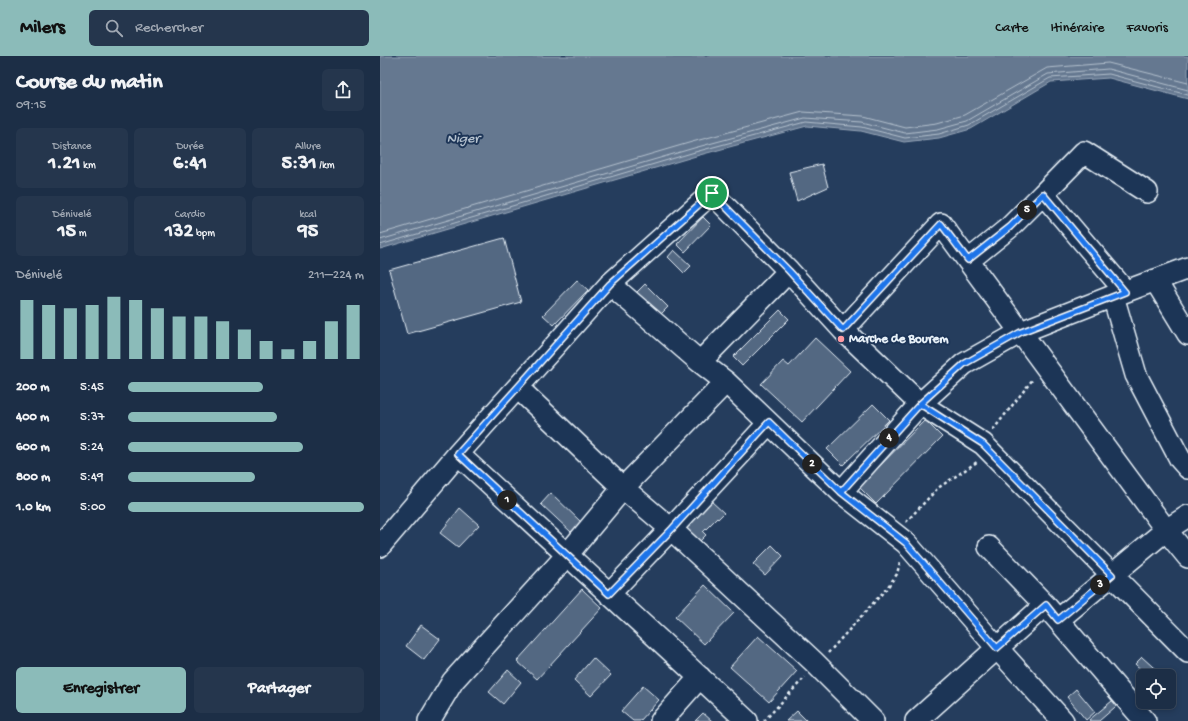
<!DOCTYPE html>
<html lang="fr">
<meta charset="utf-8">
<style>
body{margin:0;font-family:"Gochi Hand",sans-serif;background:#25364d;color:#f1f3f6;height:100vh;display:flex;flex-direction:column;font-size:15px;white-space:nowrap}
*{box-sizing:border-box;margin:0}
p{font-size:13px;color:#a0a8b3}
.icon{flex:none;width:22px;height:22px;fill:none;stroke:currentColor;stroke-width:2;stroke-linecap:round;stroke-linejoin:round}
.map{position:relative;flex:1;overflow:hidden}
.details{display:flex;flex-direction:column;background:#1c2e46;width:380px}
.details>*{flex:none}
.controls{position:absolute;left:756px;top:613px;display:grid;gap:8px}
.controls a{display:grid;place-items:center;width:40px;height:40px;border-radius:6px;background:#1c2e46;box-shadow:0 2px 6px #0003,0 0 0 1px #3a4a5f;font-size:20px}
.pin{position:absolute;display:grid;place-items:center;width:34px;height:34px;color:#fff;margin:-17px;border:2px solid #fff;border-radius:50%;box-shadow:0 1px 4px #0007}
.km{position:absolute;width:20px;height:20px;margin:-10px;border-radius:50%;background:#222;color:#fff;font-size:11px;line-height:20px;text-align:center}
.round{display:grid;place-items:center;flex:none;width:42px;height:42px;border-radius:6px;background:#25364d}
.overview{display:flex;align-items:center;justify-content:space-between;height:68px;padding:0 16px}
h1{font-size:22px;font-weight:800;line-height:30px}
.figures{display:grid;grid-template-columns:repeat(3,1fr);gap:6px;height:68px;padding:4px 16px}
.figures div{display:grid;align-content:center;border-radius:6px;background:#25364d;text-align:center}
.figures b{font-size:20px;font-weight:800}
.figures small{font-size:11px;font-weight:400}
.figures p{font-size:11px}
.chart{height:112px;padding:8px 16px}
.chart p{display:flex;justify-content:space-between}
.chart svg{width:100%;height:72px;margin-top:4px;stroke:#8bbbb9;stroke-width:6}
.cta{display:flex;gap:8px;margin-top:auto;padding:8px 16px}
.cta a{flex:1;height:46px;border-radius:6px;background:#8bbbb9;color:#111;font-size:16px;font-weight:800;line-height:46px;text-align:center}
.cta a+a{background:#25364d;color:#f1f3f6}
ul{padding:0 16px;list-style:none;font-size:13px}
li{display:grid;grid-template-columns:64px 48px 1fr;align-items:center;height:30px}
li i{height:10px;border-radius:5px;background:#8bbbb9}
header{display:flex;align-items:center;gap:24px;box-sizing:border-box;height:56px;padding:0 20px;background:#8bbbb9;color:#111}
header strong{font-size:19px}
nav{display:flex;gap:22px;margin-inline-start:auto;font-size:14px}
.search{width:280px;height:36px;background:#25364d;display:flex;align-items:center;gap:10px;box-sizing:border-box;padding:0 14px;border-radius:6px;color:#a0a8b3;font-size:15px}
main{display:flex;flex:1;min-height:0}
.map>svg:first-child{display:block}
.water{fill:#657890;stroke:#99a8ba}
.lines{fill:none;stroke-linecap:round;stroke-linejoin:round}
.shore{stroke:#b4c1ce;stroke-width:1}
.building{fill:#536782;stroke:#e8f1f8}
.minor-casing{stroke:#e8f1f8;stroke-width:24}
.path{stroke:#e8f1f8;stroke-width:2.5;stroke-dasharray:3 3;stroke-linecap:butt}
.minor{stroke:#1d3557;stroke-width:21}
.route-casing{stroke:#fff;stroke-width:8}
.route{stroke:#1a73e8;stroke-width:5}
.poi-dot{fill:#ff9aa2;stroke:#1d3557;stroke-width:1.5}
.labels{text-anchor:middle;dominant-baseline:central;stroke-width:4;stroke-linejoin:round;paint-order:stroke}
.poi-label{font-size:13px;font-weight:bold;fill:#e8f1f8;stroke:#1d3557;text-anchor:start}
.water-label{font-size:14px;font-style:italic;fill:#b4c1ce;stroke:#1d3557}
</style>
<header>
<strong>Milers</strong>
<div class="search"><svg class="icon" aria-label="search" viewBox="0 0 24 24"><circle cx="10" cy="10" r="6"/><path d="M15 15l6 6"/></svg>Rechercher</div>
<nav><a>Carte</a><a>Itinéraire</a><a>Favoris</a></nav>
</header>
<main>
<section class="details">
<div class="overview"><div><h1>Course du matin</h1><p>09:15</p></div><a class="round"><svg class="icon" aria-label="share" viewBox="0 0 24 24"><path d="M12 15V3M7 8l5-5 5 5M5 13v7h14v-7"/></svg></a></div>
<div class="figures">
<div><p>Distance</p><b>1.21<small> km</small></b></div>
<div><p>Durée</p><b>6:41</b></div>
<div><p>Allure</p><b>5:31<small> /km</small></b></div>
</div>
<div class="figures">
<div><p>Dénivelé</p><b>15<small> m</small></b></div>
<div><p>Cardio</p><b>132<small> bpm</small></b></div>
<div><p>kcal</p><b>95</b></div>
</div>
<div class="chart"><p><span>Dénivelé</span>211–224 m</p>
<svg viewBox="0 0 160 44" preserveAspectRatio="none"><path d="M5 44V8M15 44V11M25 44V13M35 44V11M45 44V6M55 44V8M65 44V13M75 44V18M85 44V18M95 44V21M105 44V26M115 44V33M125 44V38M135 44V33M145 44V21M155 44V11"/></svg>
</div>
<ul>
<li><b>200 m</b>5:45<i style="width:57%"></i></li>
<li><b>400 m</b>5:37<i style="width:63%"></i></li>
<li><b>600 m</b>5:24<i style="width:74%"></i></li>
<li><b>800 m</b>5:49<i style="width:54%"></i></li>
<li><b>1.0 km</b>5:00<i style="width:100%"></i></li>
</ul>
<div class="cta"><a>Enregistrer</a><a>Partager</a></div>
</section>
<div class="map">
<svg width="808" height="665" viewBox="0 0 808 665">
<rect width="100%" height="100%" fill="#253d5d"/>
<filter id="ink" filterUnits="userSpaceOnUse"><feTurbulence type="fractalNoise" baseFrequency=".025" numOctaves="2"/><feDisplacementMap in="SourceGraphic" scale="8" xChannelSelector="R" yChannelSelector="G"/><feConvolveMatrix kernelMatrix="1 2 1 2 8 2 1 2 1" color-interpolation-filters="sRGB"/></filter>
<g filter="url(#ink)">
<path class="water" d="M0,0H808V43L729,22L671,26L591,73L559,82L524,86L481,75L427,70L316,100L0,193Z"/>
<g class="lines">
<path class="shore" d="M0,178L312,86L423,56L483,60L525,71L557,67L585,59L667,12L728,7L808,27
M0,184L314,92L425,62L482,66L525,77L558,73L587,65L668,18L728,13L808,34
M0,189L315,96L426,66L482,71L525,82L559,78L589,69L670,22L729,18L808,39"/>
</g>
<path class="building" d="M442,108L448,131L417,145L409,116Z
M323,161L331,169L305,196L297,188Z
M124,182L141,246L27,278L9,214Z
M294,194L311,210L304,217L288,201Z
M197,224L208,234L174,269L163,259Z
M265,228L288,251L276,263L253,240Z
M400,254L409,263L362,310L353,301Z
M435,282L470,315L422,366L381,328L403,305L409,310Z
M493,348L509,364L463,409L447,393Z
M545,364L562,381L496,448L479,431Z
M171,437L201,466L191,476L161,448Z
M331,445L344,457L338,463L337,462L323,476L326,479L320,485L306,472Z
M80,452L99,469L78,491L60,477Z
M392,489L403,500L385,519L373,508Z
M325,529L354,557L324,588L295,561Z
M202,533L222,552L157,623L137,605Z
M41,569L60,583L44,604L26,590Z
M378,580L417,615L389,646L350,611Z
M762,601L783,620H768L755,608Z
M213,602L231,619L211,640L194,624Z
M128,614L141,626L123,648L109,636Z
M263,630L279,644L260,665H253L241,655Z
M696,633L715,656L706,664L687,641Z
M738,640L742,645L719,665H710L709,664Z
M417,655L427,665H406Z
M323,657L332,665H315Z"/>
<g class="lines">
<g class="minor-casing">
<path id="minor" d="M663,138L704,96L767,136
M588,205L630,171L663,138L745,235
M775,224L808,278
M230,228L320,306L346,326L461,436L526,487L617,592L683,665
M733,240L756,319L800,403L808,412
M463,274L561,168L786,474L808,501
M320,306L409,215
M138,332L243,432L291,473L433,605L493,665
M78,398L367,665
M461,436L540,348L584,308L641,276L733,240L808,212
M0,490L78,398L230,228L332,137L409,215L463,274L540,348L603,388L808,596
M609,491L665,549L765,665
M229,538L291,473L389,367
M678,564L786,474L808,460
M49,665L73,625L187,499L243,432L346,326
M281,665L320,621
M536,665L665,549"/>
</g>
<path class="path" d="M613,374L653,323
M526,466L558,432L597,406
M448,597L507,532L517,518L520,506
M384,665L425,621"/>
<use href="#minor" class="minor"/>
</g>
</g>
<g class="lines" filter="url(#ink)">
<g class="route-casing">
<path id="route" d="M332,137L230,228L78,398L229,538L292,473L389,366L461,436L540,348L603,388L732,519L678,564L666,549L617,592L526,487L461,436L540,348L584,308L641,276L745,236L663,138L630,171L588,204L561,168L463,274L409,215L332,137"/>
</g>
<use href="#route" class="route"/>
</g>
<circle class="poi-dot" cx="461" cy="283" r="4"/>
<g class="labels">
<g class="poi-label">
<text x="469" y="283">Marche de Bourem</text>
</g>
<g class="water-label">
<text x="83" y="83">Niger</text>
</g>
</g>
</svg>
<div class="controls">
<a><svg class="icon" aria-label="locate" viewBox="0 0 24 24"><circle cx="12" cy="12" r="6"/><path d="M12 2v4M12 18v4M2 12h4M18 12h4"/></svg></a>
</div>
<div class="pin" style="left:332px;top:137px;background:#1e9e55"><svg class="icon" aria-label="arrive" viewBox="0 0 24 24"><path d="M6 21V4h12l-3 4 3 4H6"/></svg></div>
<b class="km" style="left:127px;top:444px">1</b>
<b class="km" style="left:432px;top:408px">2</b>
<b class="km" style="left:720px;top:529px">3</b>
<b class="km" style="left:509px;top:382px">4</b>
<b class="km" style="left:647px;top:154px">5</b>
</div>
</main>
